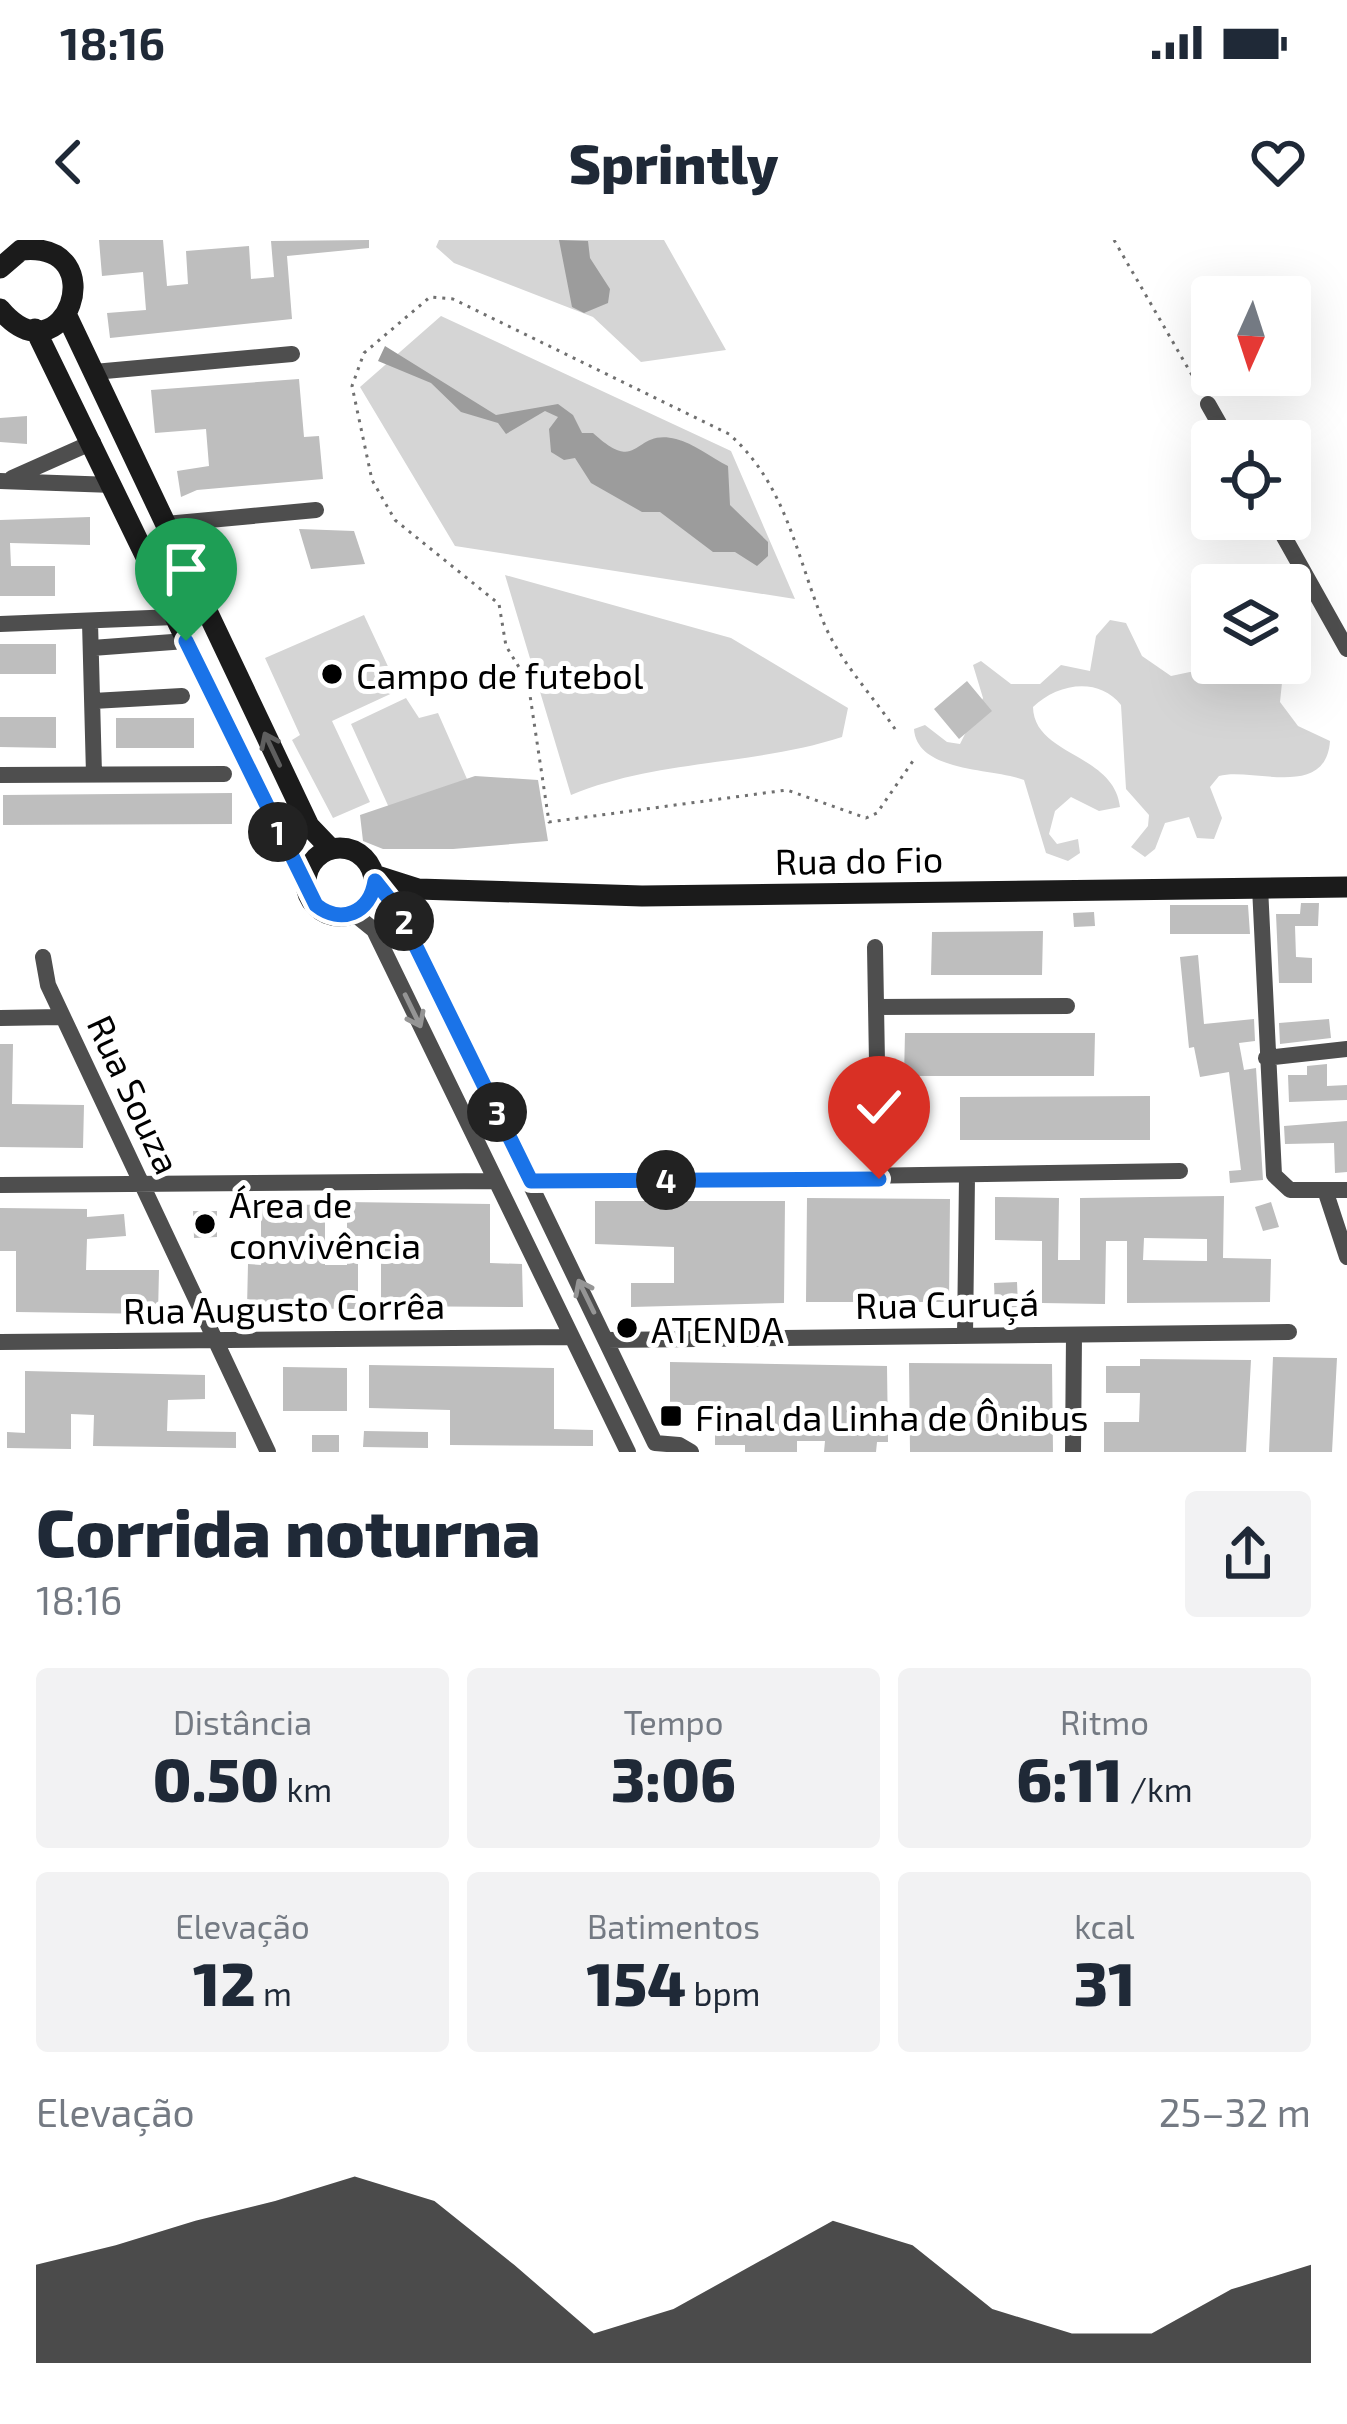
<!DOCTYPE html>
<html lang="pt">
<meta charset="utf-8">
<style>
body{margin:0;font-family:"Exo 2",sans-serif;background:#f2f2f3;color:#1f2937;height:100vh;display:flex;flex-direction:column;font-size:45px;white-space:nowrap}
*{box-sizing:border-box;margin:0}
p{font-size:39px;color:#747a83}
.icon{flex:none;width:66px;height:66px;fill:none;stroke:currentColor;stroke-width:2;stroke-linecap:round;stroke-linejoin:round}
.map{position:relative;height:1212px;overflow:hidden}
.sheet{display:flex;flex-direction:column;background:#fff;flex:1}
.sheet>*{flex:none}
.needle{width:78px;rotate:183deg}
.fabs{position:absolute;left:1191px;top:36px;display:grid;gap:24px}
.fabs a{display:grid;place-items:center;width:120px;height:120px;border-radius:12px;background:#fff;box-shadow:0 12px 48px #0002;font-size:60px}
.pin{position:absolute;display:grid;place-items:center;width:102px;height:102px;color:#fff;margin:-123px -51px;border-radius:50% 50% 50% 0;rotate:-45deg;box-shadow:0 0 12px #0007}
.pin .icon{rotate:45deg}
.km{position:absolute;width:60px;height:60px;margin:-30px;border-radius:50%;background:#222;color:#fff;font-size:33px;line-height:60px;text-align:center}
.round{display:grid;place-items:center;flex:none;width:126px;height:126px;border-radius:12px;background:#f2f2f3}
.summary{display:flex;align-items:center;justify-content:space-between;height:204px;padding:0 36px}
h1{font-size:66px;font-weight:800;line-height:90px}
.figures{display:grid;grid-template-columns:repeat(3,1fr);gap:18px;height:204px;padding:12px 36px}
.figures div{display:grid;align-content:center;border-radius:12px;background:#f2f2f3;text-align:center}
.figures b{font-size:60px;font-weight:800}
.figures small{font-size:33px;font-weight:400}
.figures p{font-size:33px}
.chart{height:336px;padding:24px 36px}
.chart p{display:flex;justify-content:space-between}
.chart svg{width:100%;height:216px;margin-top:12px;fill:#000;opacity:.7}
.status{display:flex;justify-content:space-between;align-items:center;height:84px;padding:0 60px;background:#fff;direction:ltr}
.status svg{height:33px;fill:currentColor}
header{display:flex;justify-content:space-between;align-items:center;height:156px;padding:0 36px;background:#fff;font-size:54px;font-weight:800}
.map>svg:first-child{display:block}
.green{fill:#d5d5d5}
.water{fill:#9c9c9c}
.building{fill:#bebebe;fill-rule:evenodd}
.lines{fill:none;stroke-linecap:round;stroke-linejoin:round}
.path{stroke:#707070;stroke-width:3;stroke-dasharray:3 6;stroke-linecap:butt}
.street{stroke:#4e4e4e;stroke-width:16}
.secondary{stroke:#1b1b1b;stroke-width:21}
.oneway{stroke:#5f5f5f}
.oneway2{stroke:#959595}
.route-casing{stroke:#fff;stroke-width:24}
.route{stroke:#1a73e8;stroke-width:15}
.poi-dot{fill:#000;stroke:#fff;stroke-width:4.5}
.labels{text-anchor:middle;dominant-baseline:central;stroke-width:10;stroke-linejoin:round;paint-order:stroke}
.poi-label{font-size:36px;fill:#000;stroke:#fff;text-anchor:start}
.street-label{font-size:36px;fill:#000;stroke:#fff}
</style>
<div class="status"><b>18:16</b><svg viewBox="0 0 49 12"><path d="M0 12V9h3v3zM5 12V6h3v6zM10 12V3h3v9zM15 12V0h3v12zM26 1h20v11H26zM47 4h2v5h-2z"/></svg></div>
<header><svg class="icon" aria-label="back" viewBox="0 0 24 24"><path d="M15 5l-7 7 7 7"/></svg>Sprintly<svg class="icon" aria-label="heart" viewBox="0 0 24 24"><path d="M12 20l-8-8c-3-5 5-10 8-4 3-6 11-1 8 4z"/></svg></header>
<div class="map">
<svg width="1347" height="1212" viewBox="0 0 1347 1212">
<rect width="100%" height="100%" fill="#fff"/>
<path class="green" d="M439,0H664L726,110L641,122L593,77L454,23L436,7Z
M441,76L731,211L795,359L455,306L360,147Z
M505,335L731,398L848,468L842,497C753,526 658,519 571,555Z
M364,375L399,450L332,481L370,562L333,578L292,500L300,495L265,418Z
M1110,380L1126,383L1142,416L1171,436L1190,432L1218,437L1227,423H1290V415L1294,426L1283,433L1280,462L1298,486L1330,501C1326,560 1252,527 1219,536L1210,547L1222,578L1214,599L1197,598L1189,577L1165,583L1155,609L1145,617L1131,607L1148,586L1149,575L1126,549L1121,465C1098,436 1057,444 1033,467C1034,516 1114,513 1120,567L1099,571L1071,557L1055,571L1049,594L1057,604L1078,599L1080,613L1068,621L1046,613L1024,540C994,528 917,533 914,489L925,485L947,502L960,504L983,458L973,425L981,421L1011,444H1040L1061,425L1090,431L1096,396Z
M406,458L419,478L438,473L467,539L391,572L351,484Z"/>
<path class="water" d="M559,0L588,1L590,18L610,49L608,63L584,73L572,67Z
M385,106L496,175L558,164L573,175L582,193H593C641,237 632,188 676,199C693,203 712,218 728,226L730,265L768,302V316L757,326L735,312H713L660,272H642L591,243L575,218L564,220L551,212L549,189L558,177L545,171L506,194L498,183L461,172L431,143L378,121Z"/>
<path class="building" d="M99,0H163L167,46L188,44L186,11L249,6L251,39L274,37L271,1L369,0V8L287,16L292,79L110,98L107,73L146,70L143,32L102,36Z
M299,139L304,197L319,196L323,239L197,250L181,257L177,231L209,226L206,189L155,193L151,150Z
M27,176V204L0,202V178Z
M90,277V305L10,303L11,326H55V356H0V280Z
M299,289L354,291L365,324L311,329Z
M0,404H56V434H0Z
M967,441L992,471L959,499L934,469Z
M0,477H56V508L0,507Z
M116,478H194V508H116Z
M475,536L538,540L548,601L453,609H383L363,601L360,575Z
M232,553V584L3,585V555Z
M1301,663H1319L1318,686H1295L1296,717L1312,718V743H1279L1276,674H1300Z
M1170,665H1248L1250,694H1170Z
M1094,672L1095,686L1074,687L1073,673Z
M1043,691L1042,735H931L932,692Z
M1198,715L1204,784L1254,779L1255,801L1239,803L1244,830L1256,828L1263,940L1230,943L1229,931L1241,930L1229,832L1200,837L1194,807L1189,808L1180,717Z
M1329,779L1331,798L1280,804L1279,783Z
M905,793H1095L1094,836H904Z
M0,804H13L12,864L84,865L83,908L0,907Z
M1327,824V846L1347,845V860L1289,862L1288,835H1307V826Z
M1150,856V900H960V857Z
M1347,881V932L1335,933L1334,903L1285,904L1284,886Z
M1224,956L1223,1018L1271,1019L1270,1062L1127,1063V1001H1106L1105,1064L1042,1063V1001L995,1000V957L1059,958L1058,1020H1080V958ZM1144,998L1207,999V1021L1143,1020Z
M807,958L950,959L949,1062H806Z
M595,961H785L784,1063L631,1067V1043H674V1007L595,1004Z
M347,962L490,964V1023L522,1024L523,1067L381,1066V1006L358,1005V1069L247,1068L248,1024L261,1025V964L325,965V1025H347Z
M1271,962L1279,987L1263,991L1255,967Z
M0,968L87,969V977L124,974L126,996L87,999L86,1030H159L158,1074L16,1072V1011H0Z
M193,971H217V997L194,998Z
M1017,1042L1018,1067L995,1068L994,1043Z
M1273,1117L1337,1118L1332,1212H1269Z
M1140,1119L1251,1120L1246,1212H1104V1182H1139L1140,1153H1106V1126H1140Z
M670,1122L887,1126L888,1202H877L876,1212H824L825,1201H797V1212H745V1205H715V1165H670Z
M909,1123L1052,1124L1053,1212H910Z
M369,1125L554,1128V1189L593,1190V1206L450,1205V1170L369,1168Z
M283,1127L347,1128V1171H283Z
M25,1131L205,1135V1159L168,1160L167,1191L236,1192V1208L93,1206L94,1175L71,1174V1209L7,1208V1192L25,1193Z
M364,1191L428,1192V1208L363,1207Z
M312,1195H339V1212H312Z"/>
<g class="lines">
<path class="path" d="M1114,0L1200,149
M895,489C872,455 838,419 823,381C796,315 786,244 729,194L453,59L430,57L364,113L352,146L372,240L395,280L499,364L506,406L528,442L549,582L787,550L866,578L877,573L915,518"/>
<path class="street" d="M94,132L292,114
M1208,164L1229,201
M12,238L93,202
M0,241L113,245
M1274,279L1347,409
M166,284L316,270
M90,382L94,534
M0,384L175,377
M92,408L186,401
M93,461L182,456
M0,535L224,534
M375,641L398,670L655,1203L679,1205L691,1212
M1260,647L1274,935L1290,950H1347
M353,673L374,690L628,1212
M875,707L879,939
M43,717L48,745L268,1212
M876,767L1067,766
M0,778L62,777
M1266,818L1347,809
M531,941L1180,931
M0,945L494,941
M1326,953L1347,1017
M965,1096L967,937
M607,1100L1289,1092
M0,1102L568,1097
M1073,1212L1074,1095"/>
<path class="secondary" d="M0,28L21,10C116,0 64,145 0,69
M66,74L309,586L331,609
M35,89L307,648
M306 642a34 34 0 1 1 68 0a34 34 0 1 1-68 0Z
M374,635L418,649L642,656L1347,647"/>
</g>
<defs><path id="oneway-shaft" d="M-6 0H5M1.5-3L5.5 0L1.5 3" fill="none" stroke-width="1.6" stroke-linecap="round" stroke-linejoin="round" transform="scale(3)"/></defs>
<use class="oneway" href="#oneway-shaft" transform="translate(272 509) rotate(-115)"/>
<g class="oneway2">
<use href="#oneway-shaft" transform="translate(413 771) rotate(64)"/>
<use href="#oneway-shaft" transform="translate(586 1056) rotate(-116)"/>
</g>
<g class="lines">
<g class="route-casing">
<path id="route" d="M186,401L316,665C341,685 370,673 375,641L398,670L531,941L879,939"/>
</g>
<use href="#route" class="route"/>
</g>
<g class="poi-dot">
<circle cx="332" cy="434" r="12"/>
<circle cx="205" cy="984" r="12"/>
<circle cx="627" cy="1088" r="12"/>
<rect x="659" y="1164" width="24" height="24" rx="6"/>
</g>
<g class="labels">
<g class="poi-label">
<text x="356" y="434">Campo de futebol</text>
<text x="229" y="963">Área de<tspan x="229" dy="41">convivência</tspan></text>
<text x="651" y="1088">ATENDA</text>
<text x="695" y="1176">Final da Linha de Ônibus</text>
</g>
<g class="street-label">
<text transform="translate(859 619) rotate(-1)">Rua do Fio</text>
<text transform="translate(135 854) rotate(65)">Rua Souza</text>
<text transform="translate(947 1063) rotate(-1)">Rua Curuçá</text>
<text transform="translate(284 1067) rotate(-1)">Rua Augusto Corrêa</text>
</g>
</g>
</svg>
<div class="fabs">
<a><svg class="needle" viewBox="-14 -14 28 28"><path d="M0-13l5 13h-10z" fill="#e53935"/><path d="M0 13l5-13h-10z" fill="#747a83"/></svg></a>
<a><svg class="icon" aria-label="locate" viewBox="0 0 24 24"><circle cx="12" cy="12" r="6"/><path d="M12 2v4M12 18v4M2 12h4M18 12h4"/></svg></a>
<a><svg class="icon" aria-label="layers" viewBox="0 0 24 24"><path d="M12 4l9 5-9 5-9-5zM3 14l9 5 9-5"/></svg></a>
</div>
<div class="pin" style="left:186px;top:401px;background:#1e9e55"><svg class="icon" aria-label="arrive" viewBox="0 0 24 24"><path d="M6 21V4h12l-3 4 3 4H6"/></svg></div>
<div class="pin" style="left:879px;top:939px;background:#d93025"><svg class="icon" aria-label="check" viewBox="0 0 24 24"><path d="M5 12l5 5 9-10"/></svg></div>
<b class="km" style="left:278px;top:592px">1</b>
<b class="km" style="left:404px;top:681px">2</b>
<b class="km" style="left:497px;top:872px">3</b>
<b class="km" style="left:666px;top:940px">4</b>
</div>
<section class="sheet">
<div class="summary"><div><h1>Corrida noturna</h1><p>18:16</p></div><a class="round"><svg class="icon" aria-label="share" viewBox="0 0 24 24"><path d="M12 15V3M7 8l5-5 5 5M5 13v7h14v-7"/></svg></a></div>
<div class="figures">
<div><p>Distância</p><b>0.50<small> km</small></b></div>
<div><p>Tempo</p><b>3:06</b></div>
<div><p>Ritmo</p><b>6:11<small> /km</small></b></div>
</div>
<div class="figures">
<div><p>Elevação</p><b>12<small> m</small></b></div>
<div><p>Batimentos</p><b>154<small> bpm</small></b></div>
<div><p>kcal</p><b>31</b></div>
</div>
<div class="chart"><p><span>Elevação</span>25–32 m</p>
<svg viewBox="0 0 160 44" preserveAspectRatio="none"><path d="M0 44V24L10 20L20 15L30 11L40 6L50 11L60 24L70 38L80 33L90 24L100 15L110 20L120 33L130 38L140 38L150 29L160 24V44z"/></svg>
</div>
</section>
